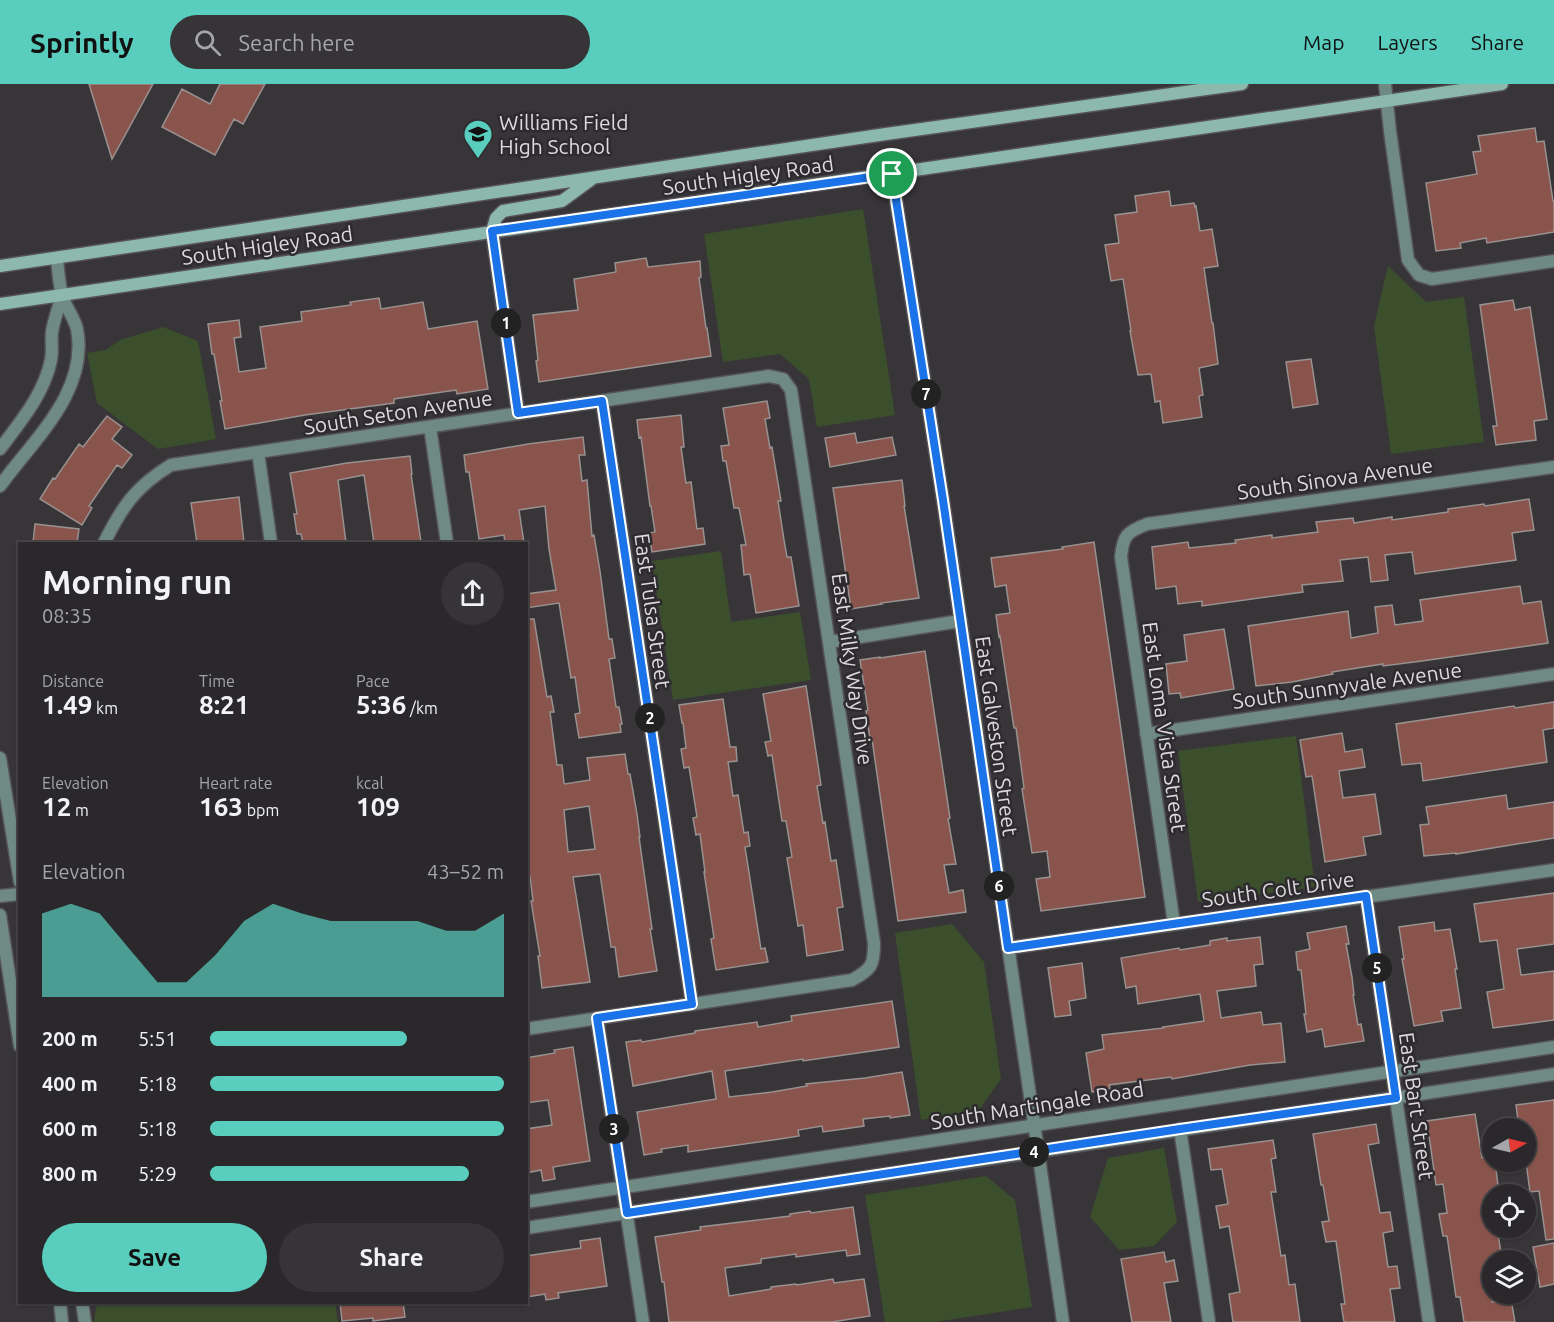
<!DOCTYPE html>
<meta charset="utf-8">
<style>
body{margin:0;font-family:Ubuntu,sans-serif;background:#363437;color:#f1f3f6;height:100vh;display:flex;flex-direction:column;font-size:22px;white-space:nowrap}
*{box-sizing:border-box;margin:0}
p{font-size:20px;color:#a5a6a9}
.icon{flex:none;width:33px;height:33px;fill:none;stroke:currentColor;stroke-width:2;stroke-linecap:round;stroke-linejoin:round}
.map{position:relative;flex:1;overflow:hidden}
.sheet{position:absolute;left:18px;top:458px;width:510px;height:762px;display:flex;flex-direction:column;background:#2a282b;border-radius:0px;box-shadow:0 2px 4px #0004,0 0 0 2px #464447}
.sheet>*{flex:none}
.needle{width:39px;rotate:82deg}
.fabs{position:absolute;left:1482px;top:1034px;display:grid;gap:12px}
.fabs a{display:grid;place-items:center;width:54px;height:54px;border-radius:50%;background:#2a282b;box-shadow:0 2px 4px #0004,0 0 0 2px #464447;font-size:30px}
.pin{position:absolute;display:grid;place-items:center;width:51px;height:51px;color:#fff;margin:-26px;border:3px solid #fff;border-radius:50%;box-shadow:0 2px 6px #0007}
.km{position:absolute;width:30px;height:30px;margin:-15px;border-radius:50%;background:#222;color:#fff;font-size:16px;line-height:30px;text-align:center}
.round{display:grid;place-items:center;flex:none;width:63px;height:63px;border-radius:32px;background:#363437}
.head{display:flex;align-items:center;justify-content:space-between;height:102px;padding:0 24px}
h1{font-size:33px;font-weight:700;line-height:45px}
.stats{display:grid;grid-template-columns:repeat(3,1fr);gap:9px;height:102px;padding:6px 24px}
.stats div{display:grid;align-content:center}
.stats b{font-size:26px;font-weight:700}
.stats small{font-size:16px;font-weight:400}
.stats p{font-size:16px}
.chart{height:168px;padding:12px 24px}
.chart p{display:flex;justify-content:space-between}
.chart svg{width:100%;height:108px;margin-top:6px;fill:#59cebe;opacity:.7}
.primary-button{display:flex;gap:12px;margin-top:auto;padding:12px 24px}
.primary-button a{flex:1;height:69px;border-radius:36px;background:#59cebe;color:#111;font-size:24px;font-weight:700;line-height:69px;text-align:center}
.primary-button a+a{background:#363437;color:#f1f3f6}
ul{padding:0 24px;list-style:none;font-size:20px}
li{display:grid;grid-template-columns:96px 72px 1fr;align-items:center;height:45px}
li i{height:15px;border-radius:8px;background:#59cebe}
header{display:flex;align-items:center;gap:36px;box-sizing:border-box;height:84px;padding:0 30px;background:#59cebe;color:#111}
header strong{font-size:28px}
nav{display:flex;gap:33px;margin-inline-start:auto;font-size:21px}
.search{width:420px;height:54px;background:#363437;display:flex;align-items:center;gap:15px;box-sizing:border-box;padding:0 21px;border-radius:33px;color:#a5a6a9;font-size:22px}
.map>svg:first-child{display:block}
.green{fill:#3c4f2c}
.building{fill:#89544c;stroke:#989190;stroke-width:1.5;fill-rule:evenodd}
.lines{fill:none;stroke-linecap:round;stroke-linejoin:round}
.minor-casing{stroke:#565357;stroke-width:15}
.tertiary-casing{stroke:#565357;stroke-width:15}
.secondary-casing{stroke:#565357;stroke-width:15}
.minor{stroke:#6e8a83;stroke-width:12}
.tertiary{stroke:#6e8a83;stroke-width:12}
.secondary{stroke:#8cb8ae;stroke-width:12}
.route-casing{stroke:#fff;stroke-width:12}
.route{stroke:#1a73e8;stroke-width:8}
.labels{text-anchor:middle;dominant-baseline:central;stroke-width:5;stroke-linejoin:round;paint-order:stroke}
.poi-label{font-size:21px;fill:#dcdadd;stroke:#2e2b2f;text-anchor:start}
.street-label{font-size:21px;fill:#dcdadd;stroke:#2e2b2f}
</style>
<header>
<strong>Sprintly</strong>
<div class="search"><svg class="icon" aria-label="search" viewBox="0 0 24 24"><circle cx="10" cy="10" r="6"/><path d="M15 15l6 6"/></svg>Search here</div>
<nav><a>Map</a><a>Layers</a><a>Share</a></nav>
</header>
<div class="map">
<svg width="1554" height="1238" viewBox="0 0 1554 1238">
<rect width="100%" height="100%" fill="#383539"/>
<path class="green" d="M863,125L895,331L817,343L809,295L780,270L723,278L704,150Z
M1388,182L1426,218L1464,213L1484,358L1391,370L1374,242Z
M163,243L198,257L216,355L158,365L97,319L87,269L106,266L120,256Z
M721,467L731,538L800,528L811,596L673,616L652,477Z
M1296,652L1315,803L1198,818L1178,667Z
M952,840L984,878L1001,995L978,1027L921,1036L895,849Z
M1164,1064L1177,1138L1154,1162L1119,1166L1090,1133L1108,1074Z
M986,1092L1015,1116L1032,1223L935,1238H885L865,1111Z
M101,1218H335L338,1238H94L96,1224Z"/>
<path class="building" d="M89,0H153L112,75Z
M220,0H265L243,40L234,35L215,71L162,43L182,5L210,20Z
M1535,44L1537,58L1544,57L1553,117H1554V148L1487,159L1486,154L1460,159L1461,164L1436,167L1426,99L1477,90L1473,68L1481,67L1478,52Z
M1169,107L1171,122L1194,119L1195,123L1196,122L1200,147L1212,145L1218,182L1204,184L1212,239H1213L1218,280L1199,284L1203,311L1199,312L1202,333L1163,339L1160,317L1155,318L1151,290L1138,291L1130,247H1131L1123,195L1111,197L1105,161L1119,159L1115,131L1137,128L1135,112Z
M646,174L648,183L700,177L701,193L699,194L706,244H707L711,272L539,298L536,277L538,276L533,231L578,226L574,195L616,188L615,179Z
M379,214L381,225L423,218L428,245L477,237L488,305L457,310L456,306L394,315V319L305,331L225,345L220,317H222L214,270H212L208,240L239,236L241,253L234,254L239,288L266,284L260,243L302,237L301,228L351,221L350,218Z
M1513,216L1515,226L1530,223L1547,335L1534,337L1536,356L1496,361L1493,342H1497L1480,221Z
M1311,275L1318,320L1293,324L1286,278Z
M767,317L770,334L765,335L770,364L772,363L781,417H778L784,456L787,473H791L799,522L756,529L750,490L744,491L741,461H746L739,424H734L726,377H723L721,362L729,361L723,324Z
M681,331L684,363H681L686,399L691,398L697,445L703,444L705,460L652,468L649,449L655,448L651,422H650L641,353L639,354L637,336Z
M107,332L122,343L112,355L132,371L122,384L117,381L89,422L92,424L82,441L40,415L53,394L55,395L79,360L83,363Z
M855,349L857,359L892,353L896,371L830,383L825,354Z
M583,353L585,371H579L582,397L587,396L592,452L594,451L600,487L609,555H612L615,574L609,575L616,623H619L622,640H620L621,648L579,654L575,630L580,629L575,593L571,594L559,519L526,524V510L556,506L549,465L545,422L519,426L524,459H505L504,451L479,455L469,388H466L464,371L528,360Z
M410,372L412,390H411L421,458L374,459L364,391L338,396L346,459H303L301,450H297L294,430H297L290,389L347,379Z
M902,396L905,422H904L919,514L881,519L882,520L851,525L833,404Z
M239,413L244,459H197L191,419Z
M1529,415L1534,446L1512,449L1516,476L1415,490L1412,468L1385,471L1388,496L1371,498L1368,473L1340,476L1343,497L1302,501L1303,508L1202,522V517L1178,520L1176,502L1156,505L1152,463L1188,458L1189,464L1236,459L1235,456L1272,451V454L1318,448L1316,438L1353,434L1354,439L1392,433V436L1448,428V425L1484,420L1485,422Z
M35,440L79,445L77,459H33Z
M1094,458L1145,813L1041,827L1036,795L1050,793L1047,767L1032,769L1022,705L1024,704L1016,644H1014L1000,552L999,553L996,531L1010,529L1006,501L995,503L991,474L1063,465L1062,463Z
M1520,502L1523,520L1541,517L1548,559L1422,577L1383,582V580L1332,588L1333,590L1292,598L1256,602L1248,542L1348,527L1351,554L1378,549L1375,523L1392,521L1395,541L1423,537L1420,516Z
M526,535H534L547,613L551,612L554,628H550L557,681H562L564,699L565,700L590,696L587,674L625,670L628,690H630L637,730L640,753H639L652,845H650L657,887L619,893L615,863H611L600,790L573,793L590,898L542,904L538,872H540L531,817H533L530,792H526ZM589,722L595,765L568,768L564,726Z
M1224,545L1234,605L1181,614L1180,609L1169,610L1166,580L1187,577L1184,551Z
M925,567L950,734L948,735L956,780L944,781L949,809L963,806L966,828L898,837L872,655H870L866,627L868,626L860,576L880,573V574Z
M806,602L821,701L817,702L823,739L825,738L831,777L836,776L843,823L837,824L843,866L807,872L803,841L798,842L793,811L787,774L792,773L786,737H782L772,671L768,672L765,658L771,657L763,610Z
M723,615L730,663H736L737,677L728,678L733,712L738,711L744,749L748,748L750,762L745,763L761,865L765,864L768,878L716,886L711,855L714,854L704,788H705L700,750L696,751L693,734L697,733L689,683L684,684L681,665L686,664L683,639H682L679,621Z
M1554,618V644L1543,646L1547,678L1423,697L1421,679L1402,681L1396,640L1514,622L1515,624Z
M1342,649L1345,668L1362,665L1365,683L1339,687L1343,714L1375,710L1381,750L1363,753L1366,771L1325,778L1312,692L1306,693L1300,656Z
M1506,711L1508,725L1554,718V754L1456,770V769L1424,772L1420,741L1429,740L1426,723Z
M1554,809V860L1517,865L1521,891L1554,887V936L1493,944L1487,908L1504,905L1497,856L1480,858L1474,820Z
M1434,838L1435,847L1450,845L1457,885H1455L1461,924L1441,927L1443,937L1414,942L1402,875H1404L1399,843Z
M1346,842L1349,860H1346L1352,893L1354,911H1353L1358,941L1361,940L1364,957L1325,963L1322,945L1307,948L1304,930H1306L1301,886H1298L1296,868L1310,865L1307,849Z
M1260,853L1263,880L1254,881L1256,902L1217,907L1221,934L1261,928L1263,941L1281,939L1285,978L1250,981L1172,995L1171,993L1109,1001L1110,1005L1092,1008L1086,969L1104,965L1102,951L1164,944L1163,943L1204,937L1200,910L1138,920L1136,902L1126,904L1121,874L1179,864L1180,866L1210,861V857L1227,854V857Z
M1082,879L1086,914L1069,917L1071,931L1055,933L1048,884Z
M892,917L899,963L803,977V975L725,987L729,1013L772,1008L807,1002L806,1000L865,994L902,988L910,1031L890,1034V1032L863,1035L864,1042L823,1048L822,1042L798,1046L799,1052L780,1055L688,1068V1061L661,1065L662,1068L644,1071L637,1028L716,1015L712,987L633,1002L626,958L641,956L642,958L695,949V947L757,938L758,943L792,937L791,932Z
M573,963L590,1077L553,1083L555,1095L543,1097L541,1086L526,1089V1045L552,1041L548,1016L526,1019V974L555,969L554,966Z
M1554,1016V1155L1546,1156L1539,1107L1530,1108L1526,1078V1044H1519L1516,1021Z
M1475,1030L1482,1074L1492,1073V1077H1495L1499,1110H1492V1143H1497L1502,1176H1492V1218L1511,1215L1515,1238H1464L1460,1213H1456L1447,1152H1443L1439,1130L1447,1129L1443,1100L1436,1101L1427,1037Z
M1376,1040L1379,1059L1368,1061L1380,1129L1390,1128L1393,1147L1383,1149L1388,1183L1397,1182L1400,1204L1390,1205L1395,1238H1344L1341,1220H1345L1336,1157L1326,1158L1322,1138L1329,1137L1323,1101H1321L1313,1050Z
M1273,1056L1276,1074L1271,1075L1276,1108H1271L1281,1172L1285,1171L1289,1201L1295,1200L1300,1238H1233L1229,1210L1240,1208L1229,1142L1220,1144L1216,1122L1228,1120L1222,1085L1211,1086L1208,1065Z
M853,1123L860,1170L847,1172L846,1166L796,1173V1170L761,1175V1179L725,1184L729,1212L771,1205V1203L796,1200L797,1201L833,1195L834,1199L864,1195L870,1232L832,1238H669L664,1198H662L655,1153L701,1146L700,1143L790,1132V1130L810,1127L811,1129Z
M600,1154L607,1202L558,1209L559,1214L546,1216L545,1210L526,1213V1172L581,1164L580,1157Z
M1554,1159V1200L1540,1203L1533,1163Z
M1164,1168L1166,1178L1174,1176L1178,1197L1164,1199L1171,1238H1132L1121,1175Z
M340,1218H403L405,1233L373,1237V1234L342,1237Z"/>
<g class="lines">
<g class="minor-casing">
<path id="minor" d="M1385,0L1390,47L1408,176L1419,191L1432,195L1554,177
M889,71L943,416L1063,1238
M492,147L518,329
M602,317L692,920
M430,343L447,459
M258,368L271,459
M104,459C122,423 135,403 171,381L769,292L783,295L791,306L874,859C874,881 872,885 852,896L526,945
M829,558L960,537
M1146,650L1554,590
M1366,812L1429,1238
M1174,840L1121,473C1123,451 1127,448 1147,440L1554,383
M1008,864L1554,786
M597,934L643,1238
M1180,1045L1209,1238"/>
</g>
<g class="tertiary-casing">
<path id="tertiary" d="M0,365C21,337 44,310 51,276C53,266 51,257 52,248C54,235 59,223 62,211
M0,402C33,356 89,308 77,245C74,233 65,222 62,211C59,199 58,186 57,174
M0,674L20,798
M0,812L20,810
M0,831L20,962
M526,1118L1554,963
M526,1144L1554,990
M60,1218L62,1238
M82,1218L85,1238"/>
</g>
<g class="secondary-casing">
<path id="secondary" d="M492,147L496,134L503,127L562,117L592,95
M0,182L886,50L1242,0
M0,220L1502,0"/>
</g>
<use href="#minor" class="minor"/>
<use href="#tertiary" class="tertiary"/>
<use href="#secondary" class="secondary"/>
</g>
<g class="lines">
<g class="route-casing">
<path id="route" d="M892,90L943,416L1008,864L1366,812L1396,1014L1180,1045L627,1129L597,934L692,920L602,317L518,329L492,147Z"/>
</g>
<use href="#route" class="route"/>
</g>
<defs>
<g id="school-pin" transform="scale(1.5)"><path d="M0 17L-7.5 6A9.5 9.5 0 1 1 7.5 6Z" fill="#59cebe" stroke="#2e2b2f"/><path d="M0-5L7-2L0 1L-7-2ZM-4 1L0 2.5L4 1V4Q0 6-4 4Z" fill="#111"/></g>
</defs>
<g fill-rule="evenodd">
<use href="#school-pin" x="478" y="50"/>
</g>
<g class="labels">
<g class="poi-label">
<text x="499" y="38">Williams Field<tspan x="499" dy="24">High School</tspan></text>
</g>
<g class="street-label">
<text transform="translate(748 91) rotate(-8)">South Higley Road</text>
<text transform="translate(267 161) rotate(-8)">South Higley Road</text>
<text transform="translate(398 328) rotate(-9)">South Seton Avenue</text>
<text transform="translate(1335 394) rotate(-8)">South Sinova Avenue</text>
<text transform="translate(653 527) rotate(82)">East Tulsa Street</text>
<text transform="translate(853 585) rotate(82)">East Milky Way Drive</text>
<text transform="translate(1347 601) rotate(-8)">South Sunnyvale Avenue</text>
<text transform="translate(1165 643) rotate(82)">East Loma Vista Street</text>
<text transform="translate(997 652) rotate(82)">East Galveston Street</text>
<text transform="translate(1278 805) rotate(-8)">South Colt Drive</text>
<text transform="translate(1037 1021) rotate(-9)">South Martingale Road</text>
<text transform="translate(1417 1022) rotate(82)">East Bart Street</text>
</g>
</g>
</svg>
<div class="fabs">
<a><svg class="needle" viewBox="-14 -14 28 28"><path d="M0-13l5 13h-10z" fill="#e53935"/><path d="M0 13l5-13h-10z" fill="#a5a6a9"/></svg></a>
<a><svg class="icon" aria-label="locate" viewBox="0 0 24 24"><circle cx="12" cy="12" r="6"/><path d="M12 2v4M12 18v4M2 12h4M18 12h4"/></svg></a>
<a><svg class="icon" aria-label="layers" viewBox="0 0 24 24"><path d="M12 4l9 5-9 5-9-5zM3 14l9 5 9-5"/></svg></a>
</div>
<div class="pin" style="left:892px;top:90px;background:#1e9e55"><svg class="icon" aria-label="arrive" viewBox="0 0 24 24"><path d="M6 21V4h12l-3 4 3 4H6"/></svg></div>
<b class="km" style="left:506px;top:239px">1</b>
<b class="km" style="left:650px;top:634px">2</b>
<b class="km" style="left:614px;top:1045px">3</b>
<b class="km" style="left:1034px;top:1068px">4</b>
<b class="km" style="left:1377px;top:884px">5</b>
<b class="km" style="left:999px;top:802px">6</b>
<b class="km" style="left:926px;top:310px">7</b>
<section class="sheet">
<div class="head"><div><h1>Morning run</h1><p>08:35</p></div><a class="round"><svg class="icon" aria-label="share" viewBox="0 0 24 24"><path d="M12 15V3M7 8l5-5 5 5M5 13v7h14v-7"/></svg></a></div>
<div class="stats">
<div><p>Distance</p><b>1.49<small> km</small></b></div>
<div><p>Time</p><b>8:21</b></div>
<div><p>Pace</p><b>5:36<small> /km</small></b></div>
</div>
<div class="stats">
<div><p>Elevation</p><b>12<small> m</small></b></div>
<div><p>Heart rate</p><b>163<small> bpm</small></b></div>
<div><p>kcal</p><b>109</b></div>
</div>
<div class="chart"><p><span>Elevation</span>43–52 m</p>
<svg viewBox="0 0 160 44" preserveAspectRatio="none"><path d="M0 44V10L10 6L20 10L30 24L40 38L50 38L60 27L70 13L80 6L90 10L100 13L110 13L120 13L130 13L140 17L150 17L160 10V44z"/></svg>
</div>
<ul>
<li><b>200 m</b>5:51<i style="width:67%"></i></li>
<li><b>400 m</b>5:18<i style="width:100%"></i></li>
<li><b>600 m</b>5:18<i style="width:100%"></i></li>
<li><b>800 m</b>5:29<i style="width:88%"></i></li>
</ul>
<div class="primary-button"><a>Save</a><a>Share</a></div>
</section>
</div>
